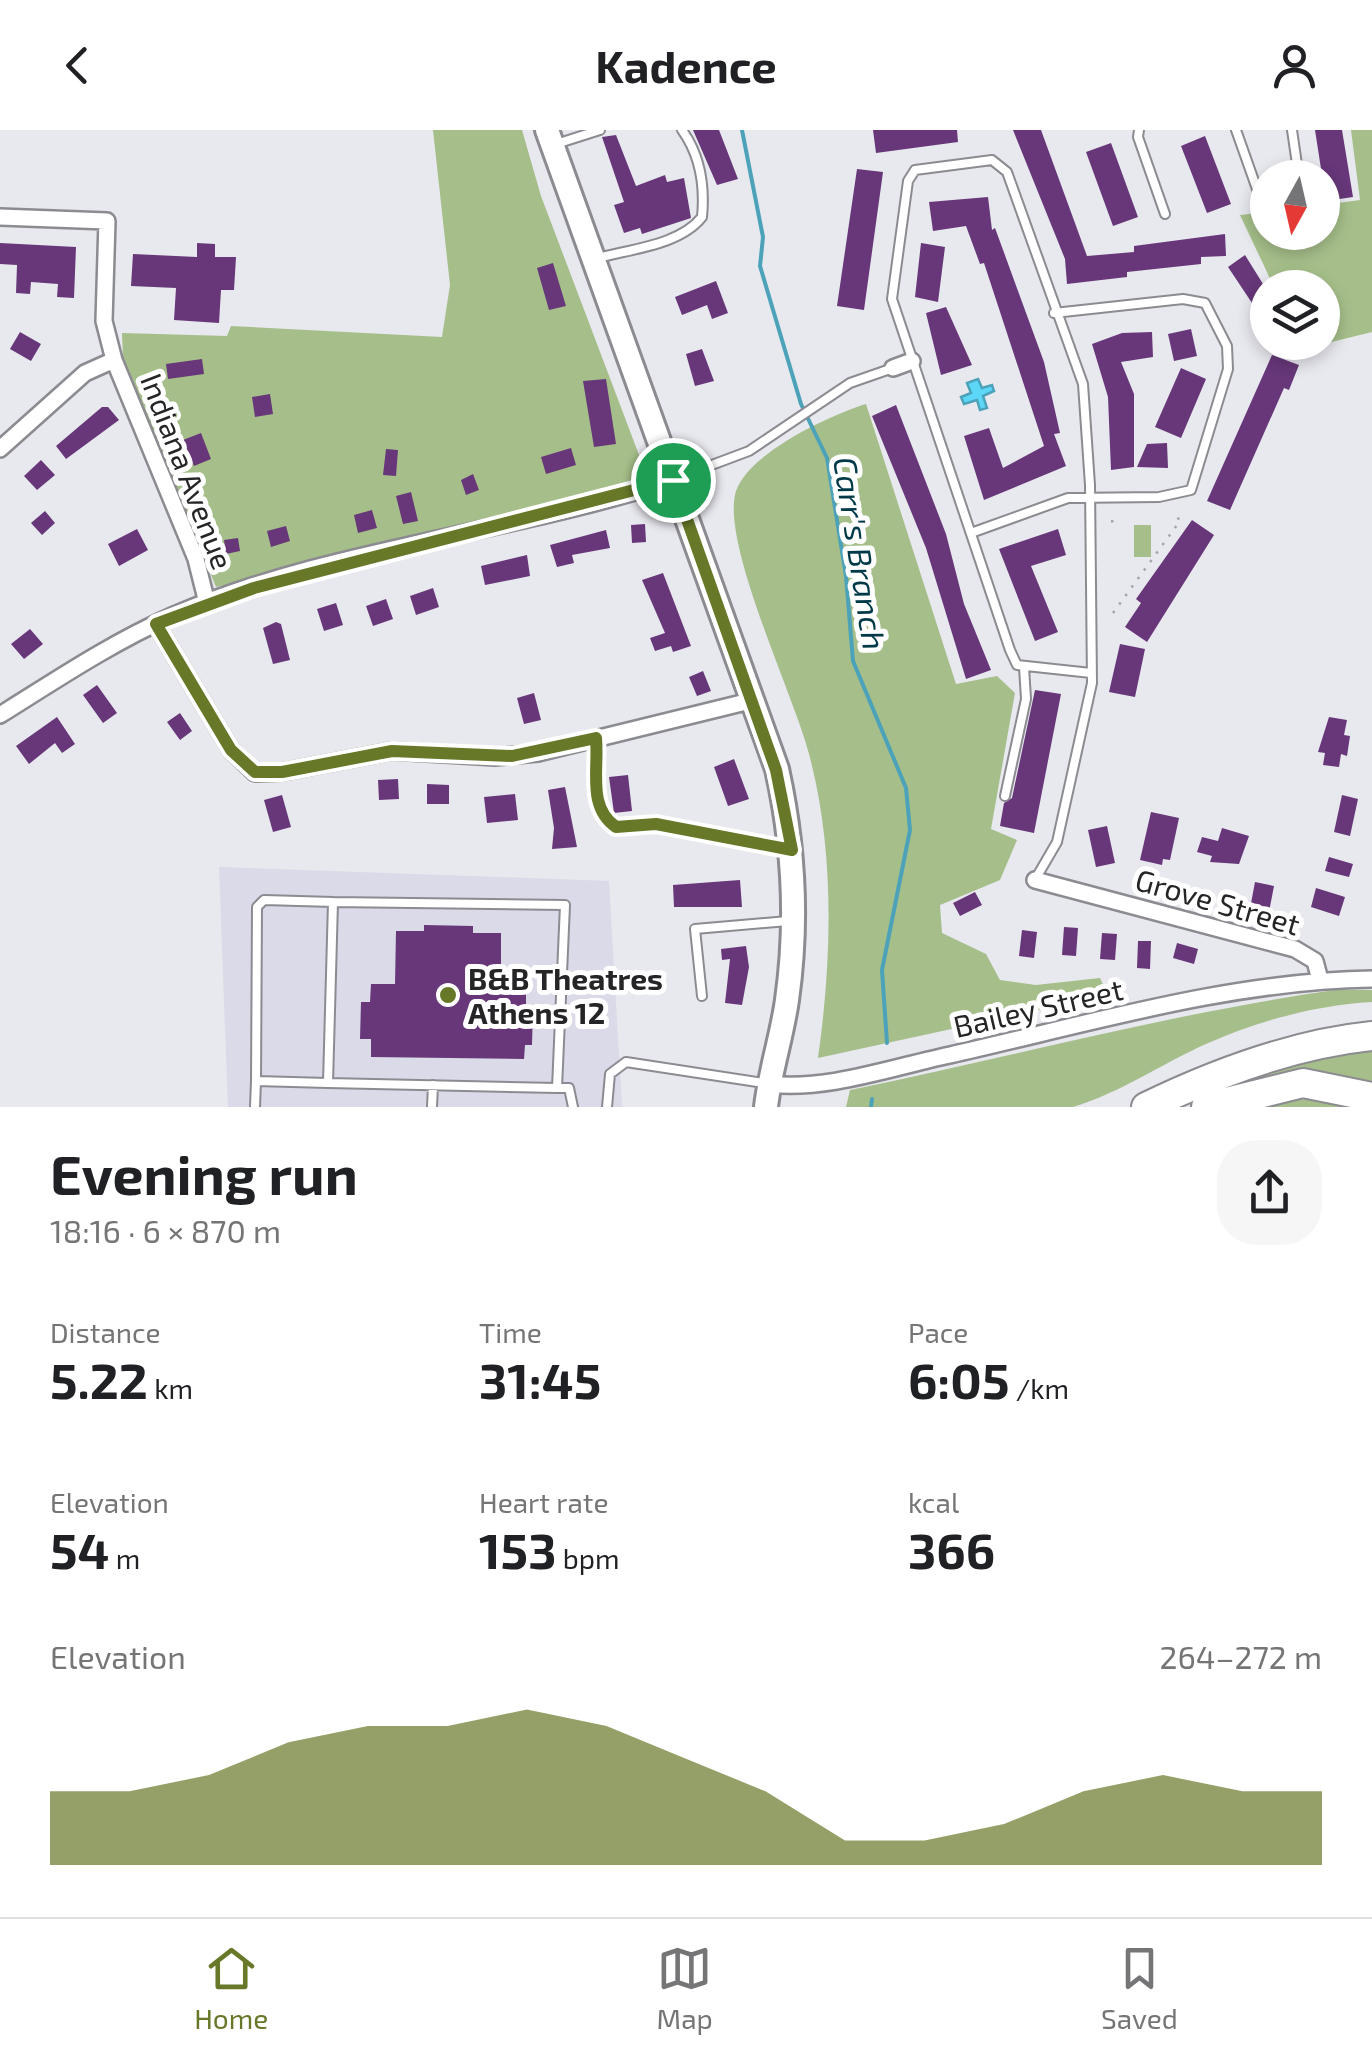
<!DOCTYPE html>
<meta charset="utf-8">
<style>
body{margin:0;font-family:"Exo 2",sans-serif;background:#f6f6f6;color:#202124;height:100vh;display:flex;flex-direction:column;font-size:38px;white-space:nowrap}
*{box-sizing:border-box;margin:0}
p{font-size:32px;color:#757577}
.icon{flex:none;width:55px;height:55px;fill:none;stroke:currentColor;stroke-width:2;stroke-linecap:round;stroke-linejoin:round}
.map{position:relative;height:977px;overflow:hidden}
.details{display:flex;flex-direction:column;background:#fff;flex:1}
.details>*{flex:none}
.needle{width:65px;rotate:188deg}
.tools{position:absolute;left:1250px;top:30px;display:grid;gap:20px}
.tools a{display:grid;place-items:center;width:90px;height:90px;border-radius:50%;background:#fff;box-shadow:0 5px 15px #0003;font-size:50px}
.pin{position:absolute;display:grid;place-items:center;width:85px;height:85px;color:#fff;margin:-42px;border:5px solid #fff;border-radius:50%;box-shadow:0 2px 10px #0007}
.round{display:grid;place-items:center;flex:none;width:105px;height:105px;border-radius:40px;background:#f6f6f6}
.summary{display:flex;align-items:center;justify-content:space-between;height:170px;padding:0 50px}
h1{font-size:55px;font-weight:700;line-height:75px}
.stats{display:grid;grid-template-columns:repeat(3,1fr);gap:15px;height:170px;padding:10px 50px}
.stats div{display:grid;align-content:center}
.stats b{font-size:50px;font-weight:700}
.stats small{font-size:28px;font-weight:400}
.stats p{font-size:28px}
.chart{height:280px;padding:20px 50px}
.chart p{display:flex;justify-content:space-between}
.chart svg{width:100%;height:180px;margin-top:10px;fill:#677928;opacity:.7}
header{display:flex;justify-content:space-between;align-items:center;height:130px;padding:0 50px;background:#fff;font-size:45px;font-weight:700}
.menu{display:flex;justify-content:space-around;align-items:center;height:140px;border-top:2px solid #e0e0e0;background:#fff;font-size:28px;color:#757577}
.menu a{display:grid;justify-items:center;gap:5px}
.menu .on{color:#677928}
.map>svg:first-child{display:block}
.built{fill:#dadae8}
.green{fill:#a6bf8a}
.water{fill:#5cd7f8;stroke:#4ca2b9;stroke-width:2.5}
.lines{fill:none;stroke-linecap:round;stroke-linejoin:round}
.stream{stroke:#4ca2b9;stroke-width:4}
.building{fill:#673779}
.service-casing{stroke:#8b8b91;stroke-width:12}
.minor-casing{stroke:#8b8b91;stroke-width:20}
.secondary-casing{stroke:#8b8b91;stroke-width:28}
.motorway-casing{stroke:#8b8b91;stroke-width:32}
.path{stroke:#a5a5aa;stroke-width:2.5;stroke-dasharray:2.5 8;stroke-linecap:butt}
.service{stroke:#fff;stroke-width:8}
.minor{stroke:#fff;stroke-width:15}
.secondary{stroke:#fff;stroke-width:22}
.motorway{stroke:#fff;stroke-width:28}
.route-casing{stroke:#fff;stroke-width:20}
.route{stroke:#677928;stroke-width:12}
.poi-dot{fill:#677928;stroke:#fff;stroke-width:4}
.labels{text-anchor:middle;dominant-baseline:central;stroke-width:10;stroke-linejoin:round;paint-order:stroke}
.street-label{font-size:30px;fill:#252527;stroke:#fff}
.poi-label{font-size:30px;font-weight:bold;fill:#252527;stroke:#fff;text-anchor:start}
.water-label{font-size:32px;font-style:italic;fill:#003947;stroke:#fff}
</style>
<header><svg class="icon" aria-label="back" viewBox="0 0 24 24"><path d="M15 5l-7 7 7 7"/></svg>Kadence<svg class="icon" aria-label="person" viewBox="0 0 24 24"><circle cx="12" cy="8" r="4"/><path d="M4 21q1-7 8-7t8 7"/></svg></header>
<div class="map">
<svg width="1372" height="977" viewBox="0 0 1372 977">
<rect width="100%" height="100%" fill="#e8e8ef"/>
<path class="built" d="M219,737L609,751L622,977H228Z"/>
<path class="green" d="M433,0H522L541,66L647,346L637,353L383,420L216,457L123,229L122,203L227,206L231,196L442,207L450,155Z
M1351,0H1372V202L1303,219L1300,213L1322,212V158L1274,157L1240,85L1267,82L1268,102H1322L1323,75L1360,70Z
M866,274L956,554L997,546L1015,563L991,699L1017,710L1000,750L940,775L942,803L986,824L1000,850L1036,855L1100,848L1108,865L818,928C832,829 835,721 809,624C794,565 720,412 736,361C749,323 830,285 866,274Z
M1134,395H1151V427H1134Z
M1335,860H1372V872C1316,875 1258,891 1206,914C1161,934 1120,963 1073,977H846L850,960C1011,927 1172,883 1335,860Z
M1372,914V960L1238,959L1234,948Z
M1337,969L1351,977H1245L1270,970Z"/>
<path class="water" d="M978,249L982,258L992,255L994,261L983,266L987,278L980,280L977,270L964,274L961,267L971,263L967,253Z"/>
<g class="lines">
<path class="stream" d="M742,0L763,107L760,136L801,274L827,328L846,446L853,531L906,658L910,700L882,840L887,913
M871,977L872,969"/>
</g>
<path class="building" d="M693,0H719L738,49L717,55Z
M873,0H957L958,12L876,23Z
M1013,0H1041L1087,126L1134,122V116L1225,104L1226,126L1201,127V134L1127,142V147L1067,154L1065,129Z
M1315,0H1342L1353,67L1326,71Z
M616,5L636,56L665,45L667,52L684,48L691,88L642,104L640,98L624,103L614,75L624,72L602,7Z
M1205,6L1231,74L1207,83L1181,16Z
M1111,13L1138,87L1113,96L1086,22Z
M857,39L883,42L864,180L837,176Z
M988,67L992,100L995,98L1044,232L1060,303L1054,304L1066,336L984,370L964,306L989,298L1003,338L1044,316L984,133L980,134L966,96L933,101L929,72Z
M0,113L76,117L74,168L57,167L58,154L31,152L30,164L16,163L17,135L0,134Z
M197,113L215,114V127H236L234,160H221L219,193L174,190L176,158L131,156L133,124L197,127Z
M921,113L945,117L938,172L915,167Z
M1245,125L1268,162V197L1228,137Z
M553,133L566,176L549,180L537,138Z
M716,151L728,183L712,189L707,175L682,185L675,167Z
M946,177L972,235L941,245L926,183Z
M1191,199L1197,226L1174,231L1168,204Z
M20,202L41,214L31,231L10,219Z
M1152,202L1153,227L1121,232L1134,264V337L1111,340L1108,267L1092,214L1122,203Z
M702,219L714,251L695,256L686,224Z
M1272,225L1299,235L1289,260L1284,258L1230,380L1207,371Z
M202,229L204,244L168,249L166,234Z
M1181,238L1206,249L1181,308L1155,297Z
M606,249L616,314L594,317L583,251Z
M270,264L273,284L255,287L252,267Z
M896,275L946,404L964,474L991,540L966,549L926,418L872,286Z
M102,277H108L119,290L66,329L56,316Z
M201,303L211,329L194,336L183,310Z
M1167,313L1168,338L1137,337L1147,314Z
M571,318L576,335L546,344L541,327Z
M386,319L398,320L396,346L383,345Z
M41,330L55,345L37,360L24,346Z
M473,344L479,360L466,365L461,350Z
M411,362L418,391L403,394L396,366Z
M372,380L377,398L358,403L354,385Z
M45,381L55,393L42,405L31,393Z
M1192,390L1214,405L1147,512L1125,497L1141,473L1136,469Z
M645,394L646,412L632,413L631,395Z
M286,396L290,411L271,417L267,401Z
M137,399L148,420L119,436L108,414Z
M1058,399L1066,425L1031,436L1058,502L1035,511L999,419Z
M606,400L610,418L572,425L574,433L557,437L550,415Z
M238,408L240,421L226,424L224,410Z
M527,425L530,446L485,455L481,436Z
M663,443L691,516L673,522L671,516L655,521L650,508L665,503L642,450Z
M433,458L439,477L416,485L410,466Z
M386,469L393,489L373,496L366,476Z
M336,473L343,495L324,501L317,479Z
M276,492L281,494L290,530L273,534L263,498Z
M30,499L43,514L24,529L11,514Z
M1120,514L1145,519L1135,567L1109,562Z
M703,541L711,561L697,566L689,547Z
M97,555L117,583L103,593L83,565Z
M1035,560L1061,564L1034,703L1000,696L1004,673L1012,668Z
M534,563L541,590L524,594L517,568Z
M180,583L192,601L180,610L167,592Z
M57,587L75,614L62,623L55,613L29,634L16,616Z
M1329,587L1347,590L1344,605L1350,606L1347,626L1341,624L1339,637L1323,635L1325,623L1318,622Z
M734,629L749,669L728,676L714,637Z
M628,645L632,681L614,683L609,647Z
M398,649L399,669L379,670L378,650Z
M427,654L449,655V674H427Z
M565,657L577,717L552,719L554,698L548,660Z
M515,664L518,690L487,693L484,667Z
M282,665L291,697L273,702L264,670Z
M1342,665L1358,669L1350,706L1334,702Z
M1151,682L1179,688L1170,730L1163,729L1162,735L1140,730Z
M1107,696L1115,733L1096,737L1088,700Z
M1222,698L1249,706L1239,734L1210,732L1212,726L1197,722L1202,707L1218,711Z
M1329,727L1353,734L1349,747L1325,741Z
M740,750L742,777H674L673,755Z
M1255,752L1274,756L1268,787L1249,784Z
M1316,758L1345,767L1339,786L1311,777Z
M975,762L982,775L960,786L953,773Z
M424,795L473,796V803H501V857L526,858V877H533L532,915H525L524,929L371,927V909H360L361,872H370L371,854H395L396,801H424Z
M1064,797L1078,798L1076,826L1062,825Z
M1022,800L1037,802L1034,828L1019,826Z
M1102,803L1117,804L1115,830L1100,829Z
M1138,811H1151L1150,839L1137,838Z
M1177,813L1198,819L1194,834L1173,828Z
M746,816L749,837L742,875L725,873L730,829L722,830L721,819Z"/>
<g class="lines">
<g class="service-casing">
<path id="service" d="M1139,0L1138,7L1165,84
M1236,0L1258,62L1268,61
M1292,0L1299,48
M556,14L600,0
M598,128C631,119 680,115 702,87C705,56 700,25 682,0
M677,348L749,321L850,253L893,238
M971,403L1068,368L1159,367L1191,360L1228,239L1227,216L1205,173L1183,169L1054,183
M596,609C599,641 587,677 616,697L655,694L787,719
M1005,666L1026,569L1024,537
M1036,748L1057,712L1092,553L1090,355L1083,254L1007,42L992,30L915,40L908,51L892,169L1010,520L1017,535L1091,543
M333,772L565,775L557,958L328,953Z
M702,866L695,799L788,791
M256,951L257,777L264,770L333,772
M557,958H569L573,977
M255,977L256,951L328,953
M432,977L433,955
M607,977L610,944L626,932L764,953"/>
</g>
<g class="minor-casing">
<path id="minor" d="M0,87L107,91L104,191L114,230
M893,238L912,231
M0,319L85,243L114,230L196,429L207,473
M156,494L231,620L255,643L282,642L392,621L495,627L538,623L754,570
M0,585C56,550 111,513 172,486C325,419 514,403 673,350
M1035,750L1295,819L1315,831L1320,850
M769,954C826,961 893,937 950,925C1088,894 1230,851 1372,849"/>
</g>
<g class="secondary-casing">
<path id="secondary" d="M547,0L777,639C794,716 798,792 787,870C782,906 770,941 766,977"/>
</g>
<g class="motorway-casing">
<path id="motorway" d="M1146,977C1216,943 1294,914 1372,906
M1206,977L1303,953L1372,967"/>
</g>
<path class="path" d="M1112,390L1113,396
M1113,483L1180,391L1175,384"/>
<use href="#service" class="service"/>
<use href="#minor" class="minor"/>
<use href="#secondary" class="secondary"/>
<use href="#motorway" class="motorway"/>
</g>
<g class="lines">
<g class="route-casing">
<path id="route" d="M673,350L776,640L792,720L656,694L616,697C587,677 599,640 596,608L512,626L392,621L282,642H255L231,620L156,494L254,458Z"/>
</g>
<use href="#route" class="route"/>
</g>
<circle class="poi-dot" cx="448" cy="865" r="10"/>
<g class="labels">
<g class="street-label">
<text transform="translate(188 341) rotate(69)">Indiana Avenue</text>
<text transform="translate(1218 771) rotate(16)">Grove Street</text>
<text transform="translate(1038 877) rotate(-13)">Bailey Street</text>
</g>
<g class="poi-label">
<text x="468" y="848">B&amp;B Theatres<tspan x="468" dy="34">Athens 12</tspan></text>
</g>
<g class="water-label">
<text transform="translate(861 423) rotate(81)">Carr's Branch</text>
</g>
</g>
</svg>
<div class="tools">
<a><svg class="needle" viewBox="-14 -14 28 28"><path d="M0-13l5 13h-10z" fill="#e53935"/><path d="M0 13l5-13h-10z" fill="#757577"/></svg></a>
<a><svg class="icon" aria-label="layers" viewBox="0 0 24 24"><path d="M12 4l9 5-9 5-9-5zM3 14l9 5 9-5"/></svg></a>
</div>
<div class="pin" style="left:673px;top:350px;background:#1e9e55"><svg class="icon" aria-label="arrive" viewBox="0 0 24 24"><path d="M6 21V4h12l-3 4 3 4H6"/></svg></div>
</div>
<section class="details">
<div class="summary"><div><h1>Evening run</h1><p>18:16 · 6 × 870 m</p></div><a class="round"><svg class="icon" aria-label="share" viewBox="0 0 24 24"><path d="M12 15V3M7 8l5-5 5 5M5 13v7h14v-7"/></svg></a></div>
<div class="stats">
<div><p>Distance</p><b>5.22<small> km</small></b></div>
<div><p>Time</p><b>31:45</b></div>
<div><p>Pace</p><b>6:05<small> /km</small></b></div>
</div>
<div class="stats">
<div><p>Elevation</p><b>54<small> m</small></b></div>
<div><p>Heart rate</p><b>153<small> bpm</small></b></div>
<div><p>kcal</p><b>366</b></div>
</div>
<div class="chart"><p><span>Elevation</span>264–272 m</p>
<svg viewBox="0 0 160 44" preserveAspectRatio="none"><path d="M0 44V26L10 26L20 22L30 14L40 10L50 10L60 6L70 10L80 18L90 26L100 38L110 38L120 34L130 26L140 22L150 26L160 26V44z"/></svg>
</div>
</section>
<nav class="menu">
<a class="on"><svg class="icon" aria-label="home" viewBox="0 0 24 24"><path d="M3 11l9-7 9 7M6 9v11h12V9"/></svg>Home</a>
<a><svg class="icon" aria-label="map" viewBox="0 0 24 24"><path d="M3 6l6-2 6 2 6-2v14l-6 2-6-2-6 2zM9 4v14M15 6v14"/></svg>Map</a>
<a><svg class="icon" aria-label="saved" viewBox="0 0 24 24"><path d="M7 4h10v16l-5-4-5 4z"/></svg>Saved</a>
</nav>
